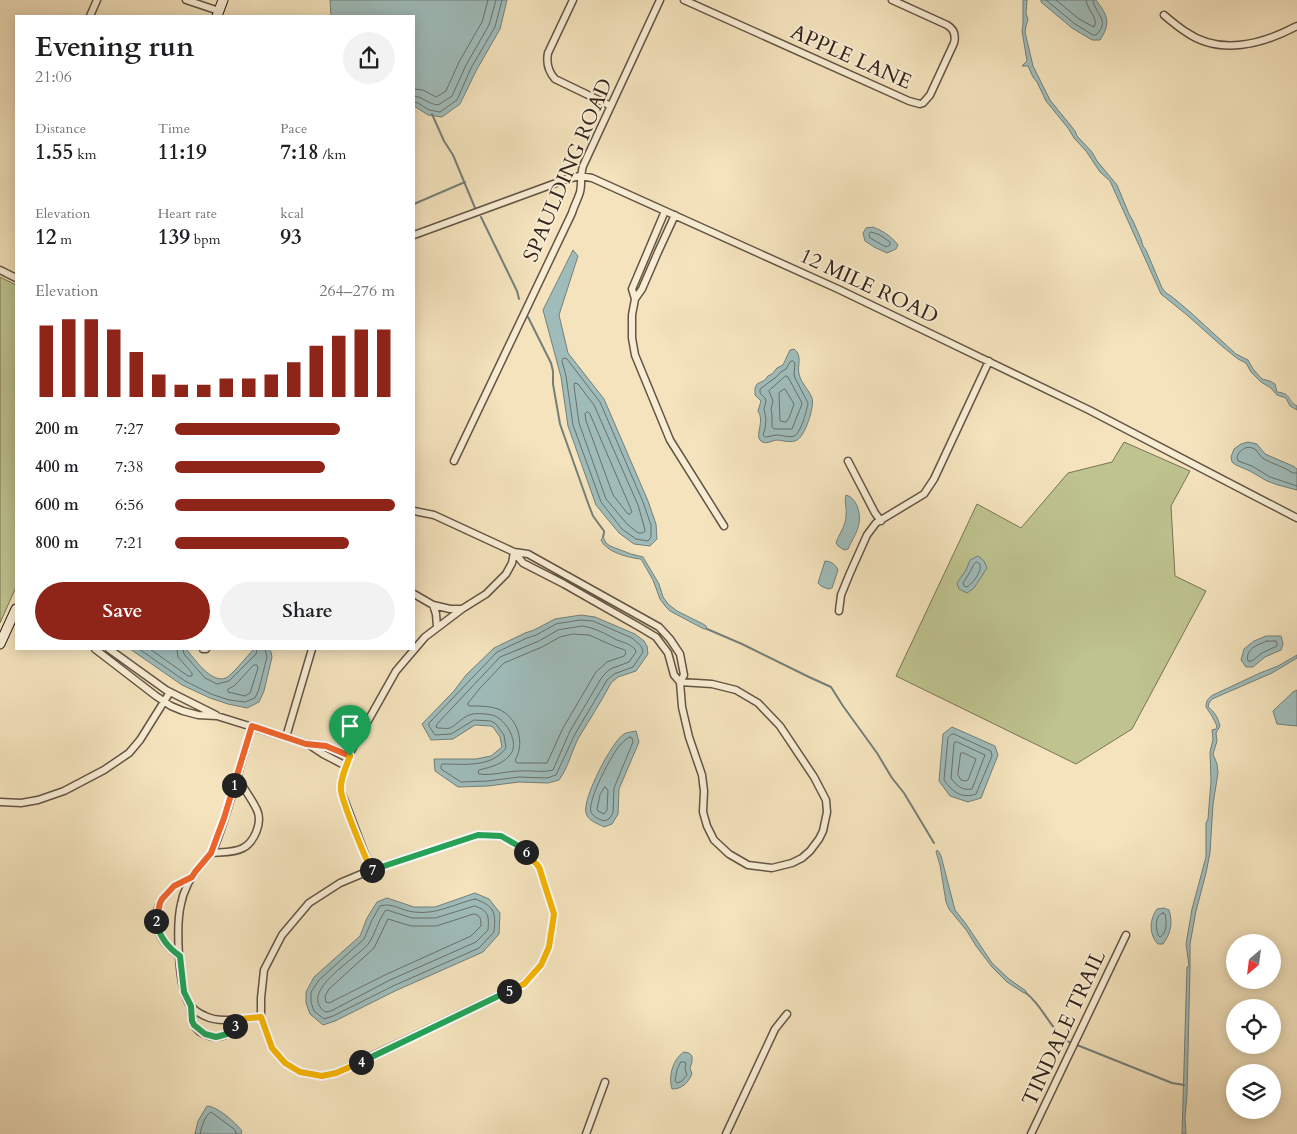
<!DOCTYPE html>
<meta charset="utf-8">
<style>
body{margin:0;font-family:Cardo,serif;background:#f2f2f2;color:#202124;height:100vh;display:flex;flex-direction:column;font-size:19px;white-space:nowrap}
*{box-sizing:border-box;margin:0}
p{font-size:16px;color:#757577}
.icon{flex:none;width:28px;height:28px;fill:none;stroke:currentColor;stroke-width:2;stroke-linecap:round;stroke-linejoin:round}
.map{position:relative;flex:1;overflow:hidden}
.side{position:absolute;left:15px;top:15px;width:400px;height:635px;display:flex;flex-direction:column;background:#fff;border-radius:0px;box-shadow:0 2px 12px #0003}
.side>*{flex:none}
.needle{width:32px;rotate:208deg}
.controls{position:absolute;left:1226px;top:934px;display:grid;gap:10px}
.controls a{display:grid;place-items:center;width:55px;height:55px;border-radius:50%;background:#fff;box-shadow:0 2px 12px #0003;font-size:25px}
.pin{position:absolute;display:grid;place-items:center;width:42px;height:42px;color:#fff;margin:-51px -21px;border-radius:50% 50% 50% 0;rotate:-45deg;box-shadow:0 0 5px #0007}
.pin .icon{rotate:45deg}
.km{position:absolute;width:25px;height:25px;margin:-12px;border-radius:50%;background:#222;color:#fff;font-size:14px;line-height:25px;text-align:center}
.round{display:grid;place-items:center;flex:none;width:52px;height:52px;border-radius:26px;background:#f2f2f2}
.summary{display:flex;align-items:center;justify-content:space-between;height:85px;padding:0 20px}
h1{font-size:28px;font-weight:800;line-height:38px}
.metrics{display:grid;grid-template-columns:repeat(3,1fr);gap:8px;height:85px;padding:5px 20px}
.metrics div{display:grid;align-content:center}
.metrics b{font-size:21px;font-weight:800}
.metrics small{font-size:14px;font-weight:400}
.metrics p{font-size:14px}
.chart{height:140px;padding:10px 20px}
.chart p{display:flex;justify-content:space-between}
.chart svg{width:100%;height:90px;margin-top:5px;stroke:#8f2418;stroke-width:6}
.cta{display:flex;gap:10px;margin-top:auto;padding:10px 20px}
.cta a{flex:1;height:58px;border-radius:30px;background:#8f2418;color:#fff;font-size:20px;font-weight:800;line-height:58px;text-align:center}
.cta a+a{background:#f2f2f2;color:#202124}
ul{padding:0 20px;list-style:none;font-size:16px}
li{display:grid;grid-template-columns:80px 60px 1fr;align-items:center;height:38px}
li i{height:12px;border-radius:6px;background:#8f2418}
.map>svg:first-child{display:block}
.green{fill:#bec38f;stroke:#797455}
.water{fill:#9fbcba;stroke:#747f7a}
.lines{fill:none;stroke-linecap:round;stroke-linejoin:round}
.shore{stroke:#6a706a;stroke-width:1}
.stream{stroke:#747f7a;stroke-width:2}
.street-casing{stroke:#645444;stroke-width:9}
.secondary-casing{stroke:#34241b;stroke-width:11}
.street{stroke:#f8edd4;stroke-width:6}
.secondary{stroke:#f8edd4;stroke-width:9}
.split-1-casing{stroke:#fff;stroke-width:10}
.split-2-casing{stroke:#fff;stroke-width:10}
.split-3-casing{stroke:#fff;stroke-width:10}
.split-4-casing{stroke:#fff;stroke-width:10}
.split-5-casing{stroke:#fff;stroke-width:10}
.split-6-casing{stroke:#fff;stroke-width:10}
.split-7-casing{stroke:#fff;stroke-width:10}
.split-8-casing{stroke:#fff;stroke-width:10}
.split-1{stroke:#f0652b;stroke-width:6}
.split-2{stroke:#f0652b;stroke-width:6}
.split-3{stroke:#22a559;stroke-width:6}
.split-4{stroke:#f5b400;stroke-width:6}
.split-5{stroke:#22a559;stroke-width:6}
.split-6{stroke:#f5b400;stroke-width:6}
.split-7{stroke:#22a559;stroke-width:6}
.split-8{stroke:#f5b400;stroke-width:6}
.labels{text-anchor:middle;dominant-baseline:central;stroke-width:4;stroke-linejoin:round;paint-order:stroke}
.street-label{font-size:21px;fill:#34241b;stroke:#f8edd4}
</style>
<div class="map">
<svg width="1297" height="1134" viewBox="0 0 1297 1134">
<rect width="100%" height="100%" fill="#f4e3bd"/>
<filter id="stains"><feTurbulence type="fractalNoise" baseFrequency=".004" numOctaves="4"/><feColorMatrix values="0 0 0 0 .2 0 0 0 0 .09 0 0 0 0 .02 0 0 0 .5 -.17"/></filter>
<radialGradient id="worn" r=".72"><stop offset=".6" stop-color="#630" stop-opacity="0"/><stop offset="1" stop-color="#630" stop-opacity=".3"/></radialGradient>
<path class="green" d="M0,277L16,285V587L0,623Z
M1124,442L1190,471L1171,506L1175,576L1206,591L1132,729L1076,764L896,676L977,504L1021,528L1068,473L1112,462Z"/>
<path class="water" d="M330,0H507L500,29L476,71L460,104L442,117L428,115L414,106V16H331Z
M1023,0H1027L1026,14L1028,19L1026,26L1025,32L1033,66L1050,100L1075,131L1077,136L1092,152L1097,161L1117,185L1129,214L1133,221L1141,239L1143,246L1146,250L1162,288L1166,293L1171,296L1189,311L1236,354L1248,360L1253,369L1262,379L1270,381L1275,384L1277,392C1293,394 1286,400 1297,406V410L1290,406L1286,398L1277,395L1271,388L1261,382L1251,372L1246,363L1238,359L1223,347L1187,315L1161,294L1110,181L1100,172L1086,151L1074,138L1068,128L1046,101L1037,82L1033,77L1028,66H1022L1027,61L1022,31L1023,24Z
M1041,0H1096C1108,16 1111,23 1100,40H1092L1072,28L1041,2Z
M873,227C883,231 891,236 898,245L896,249L887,253L874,247L865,241L863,233L866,228Z
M573,250L578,256L559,315L568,353L604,399L648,501L656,524L657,539L650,546L634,544L619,533L596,505L568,426L561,377L543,310Z
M794,349C803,356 797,365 799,374C801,383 809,390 812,398C815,406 805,436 797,440C792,443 784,441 778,440C772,440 765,446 760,440C755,435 765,421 758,411L761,401L755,395V388L757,384L765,380L768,376L772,374L777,368L783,365L790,350Z
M1248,442L1257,444L1265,454L1293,466L1297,469V490L1278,485L1267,481L1250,471L1236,465L1232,462L1231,457L1234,449L1241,444Z
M846,495C852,497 855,501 857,506C864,523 855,534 848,549L844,550L838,546L836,543C839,534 846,525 846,516C847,508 844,503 846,495Z
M603,537L606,543L610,546L631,554L643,557L659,584L663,597L668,604L677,611L703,624L706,626L707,629H704L670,611L666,607L660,599L653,580L641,559C629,558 606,552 601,540Z
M978,556L984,561L987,568L974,588L967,593L959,589L957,583L966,570L970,560Z
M825,561C831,561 836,565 838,570L832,588L828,589L821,586L818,583Z
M581,615L595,617L635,634L644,641L647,646L648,654L636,671L618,677L611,683C601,702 590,719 579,737C572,750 568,768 559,780L548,783L519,782L488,786L458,787L435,771L434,759H476L491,756L502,747L500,737L493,727L490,726L475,725L453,739L431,740L422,724L454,691L466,675L494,648L525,633L534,630L555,619Z
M1266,636H1281L1283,644L1281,650L1265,657L1253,667H1246L1241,660L1244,649L1254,641Z
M130,649H186C194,658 211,684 226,678C232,675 248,655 254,649H269L271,652L272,657L264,691L259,702L247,708L228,704L210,698L182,685Z
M1297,655V658L1272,673L1212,699L1209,703L1208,707C1215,712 1218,718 1220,726L1216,733L1217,741L1213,754L1217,764L1218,773L1213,804L1210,853L1206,873L1196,911L1190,944V968L1187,1094L1185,1118L1186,1134H1182L1187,967L1189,966L1186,944L1192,909L1206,857V823L1208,819L1211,781L1210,752L1213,739L1212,730L1216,729L1217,726L1212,716L1206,707C1206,701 1208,698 1213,695L1260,673L1278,666Z
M1297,690V726L1277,724L1273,711L1293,692Z
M952,727L995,746L998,755L981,798L968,802L950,796L939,781L943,734Z
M636,731L639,742L619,789L618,814L612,824L604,827C597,823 588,821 586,813C582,799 612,741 624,734C627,732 632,732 636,731Z
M937,850L939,852L941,856L955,910L966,924L992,963L1009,979L1026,991V993H1024L1007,982L992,967L976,946L967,931L949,909L946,902L940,865L936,852Z
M475,893L489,899L500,913L499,934L483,952L395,991L335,1021L323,1025L310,1014L306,1003V992L314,977L360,936L367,918L377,902L387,898L414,907H435Z
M1164,908L1169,910C1173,923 1171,933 1163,944H1158C1149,935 1149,920 1157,909Z
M684,1052L689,1053L692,1056V1062L690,1068L692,1074C688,1083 682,1089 672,1089C668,1076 673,1059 684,1052Z
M207,1106C217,1106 236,1123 242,1131L241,1134H195L198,1121Z"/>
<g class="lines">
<path class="shore" d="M1046,0L1075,24L1093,35H1096C1111,21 1095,14 1093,0
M1056,0L1079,19L1094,27C1099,18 1087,10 1086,0
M414,89L423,90L436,97L446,91L459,62L482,22L488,0
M414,96C423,97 428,104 438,105L452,96L466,65L489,25L496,0
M414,102L418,103L429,110L440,112L457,100L471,68L495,27L502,0
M871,232L880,235L890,242V245L886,247L870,238L869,235Z
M564,358L567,359L600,402L643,502L651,525V537L648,541L636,539L622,529L601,502L573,425L566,376L562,361Z
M793,361L795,363L794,374L795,378L808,403C807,410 801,433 794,436C789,438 782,435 777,435C773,435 769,437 765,437L763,435L765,429L766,419L764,409L766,401L765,398L760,393V389L775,378L781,372L786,369L790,362Z
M786,376L788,377L801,401L802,404L792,429H774L772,427V415L771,409L773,401L769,391Z
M575,383L578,384L594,405L638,505L644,526L645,531L643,533H638L627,524L606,499L579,423L574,386Z
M785,389L794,404L789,418L786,422L780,421L779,393Z
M588,412L590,414L630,507L632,512L630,514H628L613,495L586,421L585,414Z
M1297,473H1293C1284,467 1273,464 1264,459C1260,457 1259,453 1256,450C1248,444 1240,449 1237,457L1238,461L1252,466L1270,477L1297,486
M977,562L980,564C982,572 973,583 967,587L964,586L963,583L970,572L974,564Z
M581,620L593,621L632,638L640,645L642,648L643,652L633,667L614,674L607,680L575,734L556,775L547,778L519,777L488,781L461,782L441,769V766L442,764C465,764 491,768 506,748L504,735L496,724L491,721L474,720L451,734L435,735L429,726V723L497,652L527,638L536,635L556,624Z
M583,626C595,628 606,634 617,640C625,643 628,643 635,649L636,652L629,662L610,669L602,677L570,731L553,770C542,773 531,770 520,771C506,771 492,776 479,774L478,773L479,770C491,767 505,764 512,752C518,740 505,718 492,715C488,714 477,713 473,714C464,715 458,724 450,728C447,729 442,728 438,728L436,727L437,724L500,657L539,641L558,630Z
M573,634L589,635L616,647L625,650L626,653L624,656L607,662L596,672L563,728L547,763H517L515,760C526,743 517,716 498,709C490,706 478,706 470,706L468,705V703L481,687L504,663L542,647L560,637Z
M1267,641H1276L1277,643V646L1262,653L1252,661H1248C1245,649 1257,645 1267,641Z
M139,649L185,681L211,694L229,700L245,702L255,698L259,689L267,657L265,649
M150,649L188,676H192V673L178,657L177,649
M183,649L184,654L205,678L217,684L229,681L256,654L257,649
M254,665H257L258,668L250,693L245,696L228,692V689L234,686Z
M952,734H954L991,751L992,756L976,794C961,799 953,792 944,780L948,738Z
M630,737L632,738L633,742L614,788L613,813L609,819L604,821C599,819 593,817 591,812C587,801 612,753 621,744C624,741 626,739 630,737Z
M955,742H957L985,755L972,789C962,791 956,785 951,778L954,744Z
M961,753H964L976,759L968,780L966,781L961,780L958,775Z
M605,787L608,790L607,810L604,814L598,811L597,809L600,795Z
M475,899C495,906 496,913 494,932L479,948L393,986L333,1016L324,1019L314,1011L311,1002V992L319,980L364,939L372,920L380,906C392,902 402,911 414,912C436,915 454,904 475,899Z
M475,906C489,911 489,916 488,930L476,942L390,980L331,1011L325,1012C297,991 358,958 369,943C375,934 378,921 385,911L387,910L412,918H435Z
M1163,913L1165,914C1167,922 1167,933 1160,937L1158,935C1156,928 1154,916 1163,913Z
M474,914C481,915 481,920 481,926L471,936L387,974L329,1003L326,1002L325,996L329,989L374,948L388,919L411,926H436Z
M681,1062H684L686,1063L685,1069L687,1075L682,1081L677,1083L675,1081L677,1070Z
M200,1134C202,1126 204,1117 211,1112L234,1129L237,1134"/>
<path class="stream" d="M432,114L444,141L453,155L475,208
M414,204L465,182
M481,217L517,291L519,299
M528,317L551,363L553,371V384L560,424L588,503L593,516L604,531V533L603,537
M707,629L742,644L809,677L831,687L843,706L877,753L892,778L904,793L934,843
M1026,993C1043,1006 1050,1029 1067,1041L1172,1083L1184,1085"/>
<g class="street-casing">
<path id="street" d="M186,0L219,11
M573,0L548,53C546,63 548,71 555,79L611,106
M684,0L909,101L920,104L923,103L930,95L954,43C956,35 954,29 947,25L892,0
M1164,15C1171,21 1178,27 1186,32C1220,56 1263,44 1297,26
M90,16L97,0
M665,211L632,289L635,299L632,315V338L635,355L670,440L724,526
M414,235L567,179L580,176L592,178L838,289L946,341L1089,410L1297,518
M0,270L16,278
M635,299L642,289L658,252L675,215
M454,461L572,213C574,206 578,199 580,192C582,184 580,176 583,166L660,0
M848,461L875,513L881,521
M414,511L434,515L514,552L528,554L659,627L670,639L680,654L684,675L680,682L674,675L668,653L656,637L641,628L564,584L523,563L514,552
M414,594L433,605L450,609H461
M433,605L436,614L437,627
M839,611L841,595L850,573L867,535L876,523L924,494L934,479L989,361
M95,649L156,696L171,706L183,711L198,715L217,716L307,744L326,746L349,756
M109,649L166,690L216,715
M203,649H206
M680,682L712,684L736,690L758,703L780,726L814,777L826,800L827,812L823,831L819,839L810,851L802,858L792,863L772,868L748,865L729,854L714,840L707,826L703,812L704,791L702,775L689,737L682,707Z
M252,726C240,766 230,807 215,846C208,861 193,870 187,886C184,892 182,898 181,904C176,924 178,984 188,1002C192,1009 198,1013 205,1016C221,1024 243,1018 261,1017
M286,737L312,649
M308,744L323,754L346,766
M0,802L21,803L38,800L64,791L104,770L129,753L140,740L170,692
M478,835L501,836L522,848L539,867L554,914L549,947L541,965L523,984L336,1073L323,1076L300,1072L285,1063L272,1048L265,1028L261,1017V998L264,970L282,935L309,903L340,883L371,870Z
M211,853C221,852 234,853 243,848C254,842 263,823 257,810C252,799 243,788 237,776
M371,870L341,791L342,778L351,751L396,671L425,637L462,609L486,594L506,574L512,563L514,552
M179,956C153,937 147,910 173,887C178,883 185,881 190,878
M191,1007C191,1012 191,1018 193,1023C199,1037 219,1041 231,1032C235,1029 237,1023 240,1019
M586,1134L605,1082
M726,1134L775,1029L787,1014
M1031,1134L1126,935"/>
</g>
<g class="secondary-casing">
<path id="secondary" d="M217,16L223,0
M0,644L16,609"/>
</g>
<use href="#street" class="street"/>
<use href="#secondary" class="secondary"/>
</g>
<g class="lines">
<g class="split-1-casing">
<path id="split-1" d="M234,785L252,726L306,744L326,746L350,756"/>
</g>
<g class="split-2-casing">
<path id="split-2" d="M156,921L160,903L162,899L174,886L192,877L195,872L211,853L224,818L234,785"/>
</g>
<g class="split-3-casing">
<path id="split-3" d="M156,921C159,936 167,947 180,956L184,992L191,1006L192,1021L194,1025L205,1034L216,1037L227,1034L233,1030L235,1026"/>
</g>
<g class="split-4-casing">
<path id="split-4" d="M235,1026L240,1019L261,1017L272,1048L285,1063L300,1072L322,1076L336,1073L361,1062"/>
</g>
<g class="split-5-casing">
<path id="split-5" d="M361,1062L509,991"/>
</g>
<g class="split-6-casing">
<path id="split-6" d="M509,991L524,984L541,965L549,947L554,914L539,867L526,852"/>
</g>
<g class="split-7-casing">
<path id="split-7" d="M372,870L478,835L501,836L522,848L526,852"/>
</g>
<g class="split-8-casing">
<path id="split-8" d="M350,756C346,767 340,779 341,790C341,799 367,863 372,870"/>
</g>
<use href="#split-1" class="split-1"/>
<use href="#split-2" class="split-2"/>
<use href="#split-3" class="split-3"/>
<use href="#split-4" class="split-4"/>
<use href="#split-5" class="split-5"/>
<use href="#split-6" class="split-6"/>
<use href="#split-7" class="split-7"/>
<use href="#split-8" class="split-8"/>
</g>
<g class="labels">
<g class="street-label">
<text transform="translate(851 57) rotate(24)">APPLE LANE</text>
<text transform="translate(568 170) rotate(-67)">SPAULDING ROAD</text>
<text transform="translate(869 286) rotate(25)">12 MILE ROAD</text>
<text transform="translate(1064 1028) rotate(-65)">TINDALE TRAIL</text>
</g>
</g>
<rect width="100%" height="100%" filter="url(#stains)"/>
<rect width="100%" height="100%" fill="url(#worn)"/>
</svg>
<div class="controls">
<a><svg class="needle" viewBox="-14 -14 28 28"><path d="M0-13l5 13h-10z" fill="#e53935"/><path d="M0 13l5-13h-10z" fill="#757577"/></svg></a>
<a><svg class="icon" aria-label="locate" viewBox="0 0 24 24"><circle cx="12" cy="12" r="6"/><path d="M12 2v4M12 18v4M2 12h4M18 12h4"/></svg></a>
<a><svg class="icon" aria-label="layers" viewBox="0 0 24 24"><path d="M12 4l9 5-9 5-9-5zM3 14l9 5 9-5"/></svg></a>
</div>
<div class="pin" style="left:350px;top:756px;background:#1e9e55"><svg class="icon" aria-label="arrive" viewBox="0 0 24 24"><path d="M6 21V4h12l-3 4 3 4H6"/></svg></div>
<b class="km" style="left:234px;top:785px">1</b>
<b class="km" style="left:156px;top:921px">2</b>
<b class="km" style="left:235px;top:1026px">3</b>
<b class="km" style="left:361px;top:1062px">4</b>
<b class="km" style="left:509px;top:991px">5</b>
<b class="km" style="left:526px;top:852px">6</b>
<b class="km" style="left:372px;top:870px">7</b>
<section class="side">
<div class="summary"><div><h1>Evening run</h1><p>21:06</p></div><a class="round"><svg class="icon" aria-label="share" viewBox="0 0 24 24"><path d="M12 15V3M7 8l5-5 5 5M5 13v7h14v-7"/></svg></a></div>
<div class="metrics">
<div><p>Distance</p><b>1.55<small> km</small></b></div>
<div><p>Time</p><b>11:19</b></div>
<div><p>Pace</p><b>7:18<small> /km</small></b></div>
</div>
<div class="metrics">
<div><p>Elevation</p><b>12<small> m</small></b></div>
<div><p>Heart rate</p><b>139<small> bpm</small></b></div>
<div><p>kcal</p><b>93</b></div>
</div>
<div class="chart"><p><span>Elevation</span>264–276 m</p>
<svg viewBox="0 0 160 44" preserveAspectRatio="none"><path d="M5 44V9M15 44V6M25 44V6M35 44V11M45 44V22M55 44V33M65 44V38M75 44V38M85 44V35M95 44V35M105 44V33M115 44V27M125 44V19M135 44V14M145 44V11M155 44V11"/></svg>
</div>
<ul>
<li><b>200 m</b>7:27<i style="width:75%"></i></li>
<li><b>400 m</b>7:38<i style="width:68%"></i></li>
<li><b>600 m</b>6:56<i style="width:100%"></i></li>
<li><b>800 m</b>7:21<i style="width:79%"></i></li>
</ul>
<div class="cta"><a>Save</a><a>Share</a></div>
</section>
</div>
